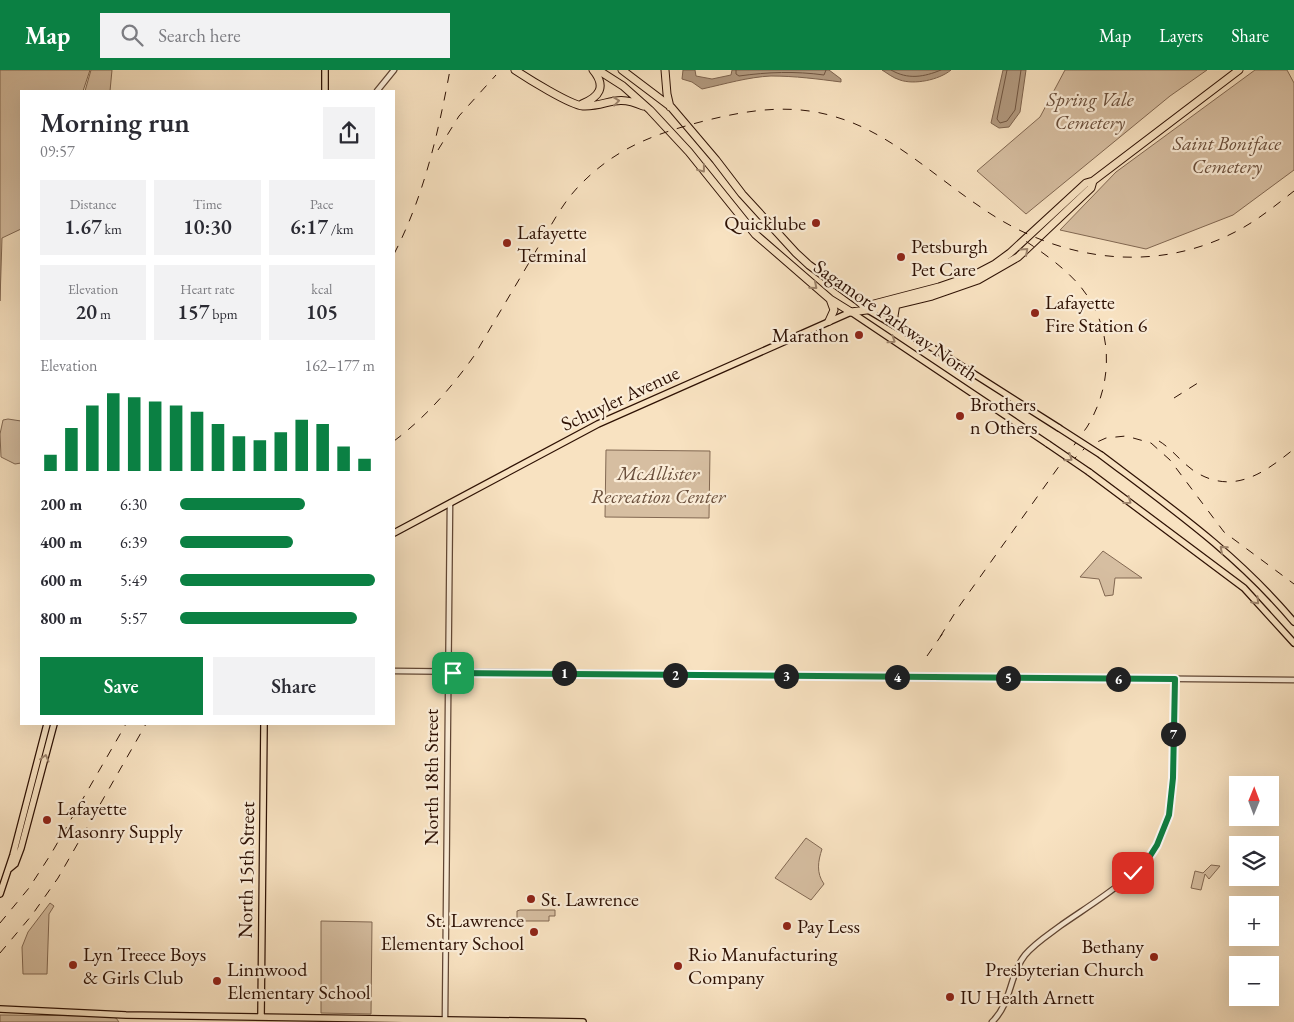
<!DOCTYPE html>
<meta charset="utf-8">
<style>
body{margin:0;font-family:"EB Garamond",serif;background:#f2f2f3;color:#2b2b33;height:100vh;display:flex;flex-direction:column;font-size:19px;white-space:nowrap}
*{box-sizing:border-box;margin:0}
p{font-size:16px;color:#7c7c81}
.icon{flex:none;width:28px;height:28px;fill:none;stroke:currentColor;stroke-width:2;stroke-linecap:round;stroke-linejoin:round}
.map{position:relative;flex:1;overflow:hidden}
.details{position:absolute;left:20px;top:20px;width:375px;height:635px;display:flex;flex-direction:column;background:#fff;border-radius:0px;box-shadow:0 5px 20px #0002}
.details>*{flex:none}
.needle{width:32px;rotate:1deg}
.fabs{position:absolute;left:1229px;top:706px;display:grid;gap:10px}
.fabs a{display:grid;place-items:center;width:50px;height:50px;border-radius:0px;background:#fff;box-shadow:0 5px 20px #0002;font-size:25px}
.pin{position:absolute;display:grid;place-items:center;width:42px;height:42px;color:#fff;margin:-21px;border-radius:10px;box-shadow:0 2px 8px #0006}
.km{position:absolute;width:25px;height:25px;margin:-12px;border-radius:50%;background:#222;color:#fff;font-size:14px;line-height:25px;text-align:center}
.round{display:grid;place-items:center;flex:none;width:52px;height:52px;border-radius:0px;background:#f2f2f3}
.overview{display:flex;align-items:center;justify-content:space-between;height:85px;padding:0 20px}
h1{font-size:28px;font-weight:600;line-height:38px}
.metrics{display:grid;grid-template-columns:repeat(3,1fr);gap:8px;height:85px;padding:5px 20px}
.metrics div{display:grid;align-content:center;border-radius:0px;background:#f2f2f3;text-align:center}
.metrics b{font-size:21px;font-weight:600}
.metrics small{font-size:14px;font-weight:400}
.metrics p{font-size:14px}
.chart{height:140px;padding:10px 20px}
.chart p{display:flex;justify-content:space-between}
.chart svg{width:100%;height:90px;margin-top:5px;stroke:#0b8043;stroke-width:6}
.button{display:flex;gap:10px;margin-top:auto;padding:10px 20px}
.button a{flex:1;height:58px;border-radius:0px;background:#0b8043;color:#fff;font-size:20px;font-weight:600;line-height:58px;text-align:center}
.button a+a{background:#f2f2f3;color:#2b2b33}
ul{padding:0 20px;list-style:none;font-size:16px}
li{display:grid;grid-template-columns:80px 60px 1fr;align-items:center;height:38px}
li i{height:12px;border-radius:6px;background:#0b8043}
header{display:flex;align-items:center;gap:30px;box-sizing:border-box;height:70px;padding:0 25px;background:#0b8043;color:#fff}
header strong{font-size:24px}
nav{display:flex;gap:28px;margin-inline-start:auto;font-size:18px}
.search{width:350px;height:45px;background:#f2f2f3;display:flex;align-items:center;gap:12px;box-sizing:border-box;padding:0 18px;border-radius:0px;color:#7c7c81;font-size:19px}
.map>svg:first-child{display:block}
.green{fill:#d6bea1;stroke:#826852}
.water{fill:#b39b81;stroke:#7e644f}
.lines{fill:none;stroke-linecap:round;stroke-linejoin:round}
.shore{stroke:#705642;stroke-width:1}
.minor-casing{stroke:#604533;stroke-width:7}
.major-casing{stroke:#2e1104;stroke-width:8}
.highway-casing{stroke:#2e1104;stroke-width:9}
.minor{stroke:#faecd7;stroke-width:4.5}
.major{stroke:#f8e2c1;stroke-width:5.5}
.highway{stroke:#f8e2c1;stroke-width:7}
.rail{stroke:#2e1104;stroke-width:1;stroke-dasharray:9 9;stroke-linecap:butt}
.major-bridge-casing{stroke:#2e1104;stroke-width:8;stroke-linecap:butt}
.major-bridge{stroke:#f8e2c1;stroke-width:5.5}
.oneway{stroke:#9d846c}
.route-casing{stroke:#fff;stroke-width:10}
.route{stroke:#0b8043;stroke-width:6}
.poi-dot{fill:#8f2418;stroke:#faecd7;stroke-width:2}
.labels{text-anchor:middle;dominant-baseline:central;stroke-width:4.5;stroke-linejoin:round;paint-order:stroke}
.park-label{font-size:20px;font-style:italic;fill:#694e3b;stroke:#faecd7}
.poi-label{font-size:20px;fill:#2e1104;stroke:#faecd7;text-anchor:start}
.street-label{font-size:20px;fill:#2e1104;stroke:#faecd7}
</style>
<header>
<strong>Map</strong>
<div class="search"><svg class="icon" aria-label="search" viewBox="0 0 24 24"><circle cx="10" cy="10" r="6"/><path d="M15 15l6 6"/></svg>Search here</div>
<nav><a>Map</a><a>Layers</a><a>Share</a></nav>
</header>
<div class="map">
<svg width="1294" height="952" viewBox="0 0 1294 952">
<rect width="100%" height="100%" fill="#f8e2c1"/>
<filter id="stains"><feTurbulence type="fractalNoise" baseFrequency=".004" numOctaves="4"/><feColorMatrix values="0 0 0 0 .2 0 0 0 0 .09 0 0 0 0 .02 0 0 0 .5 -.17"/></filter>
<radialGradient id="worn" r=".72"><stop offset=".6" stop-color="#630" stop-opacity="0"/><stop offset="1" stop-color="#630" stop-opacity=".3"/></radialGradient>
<path class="green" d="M0,0H90L83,21H21V159L2,168L0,231Z
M91,0H112L110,21H85Z
M1065,0H1207L1170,26L1026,144L977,101L1040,47Z
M1255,0H1287L1294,13V100L1233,145L1146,179L1060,160L1116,102Z
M8,349L21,351V393L15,394L1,387L0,364L3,350Z
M606,380L710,381L709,448L605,447Z
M1103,481L1142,508H1115L1113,525L1105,526L1099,509L1080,507Z
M806,768L822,779C818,791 816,803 824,814L811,830L775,808Z
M1211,795L1220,796L1209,809L1205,804L1201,820L1191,818L1195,801L1203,803Z
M50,833L54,836L49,844L47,904H23L22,877L28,862Z
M520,840H555V846H549V851H517V841Z
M321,851L372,852L371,944L321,943Z
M0,945L109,946L116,948L119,952H0Z"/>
<path class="water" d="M683,0H695L696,6L712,9L731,5L732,0H829L841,9V12C818,9 795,6 771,6C748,7 725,14 702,19L692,12L682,9Z
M882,0H951C939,10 914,15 900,10C893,8 887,3 882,0Z
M1003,0H1026L1020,42L1009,57L999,58L991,53Z"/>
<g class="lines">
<path class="shore" d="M736,0V4L739,6C768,2 795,1 824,5L826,0
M891,0C908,10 924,7 941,0
M1007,0L997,49L1000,53L1007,51L1015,40L1021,0"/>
<g class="minor-casing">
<path id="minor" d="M377,21L394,0
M394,601L1294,610
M445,950L450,433
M992,952C1012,933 1009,905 1025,885C1035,873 1048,865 1060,856C1091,834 1137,808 1156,776C1165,761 1170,743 1172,726L1175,609"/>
</g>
<g class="major-casing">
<path id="major" d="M325,0V21
M868,240L941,283L1059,358
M1101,385C1171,438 1237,484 1294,552
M1089,402L1244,518L1294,573
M394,463L598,354L851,242L1048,374
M9,799L15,794L21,778L54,654
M0,824L13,785L47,654
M0,939L126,945L583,952
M261,947L264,654"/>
</g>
<g class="highway-casing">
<path id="highway" d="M515,0C527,8 570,35 583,36C608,37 614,23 643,36
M598,0L623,16L650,40L689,82L755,164L830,229L851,242L882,238L932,226L978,210L1018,187L1091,118L1093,111
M622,0L671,37L716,90L742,124L796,183L809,195L857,230L867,239
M665,0L667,24L670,37
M582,34C599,27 607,17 593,0
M868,238L874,234L939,217L974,205L995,194L1010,183L1086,113L1093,111L1239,0
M829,251L834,240L830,229
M895,255L894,246L896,234"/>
</g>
<use href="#minor" class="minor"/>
<use href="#major" class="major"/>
<use href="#highway" class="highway"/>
<path class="rail" d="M438,80L459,46L496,5
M394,184C424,126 438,64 450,0
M1174,328L1201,311
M394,371C426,347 451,318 474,286C495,250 516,215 537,179C550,158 561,135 578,117C615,78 654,64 704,51C748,40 791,33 836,47C890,63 933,105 979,136C1055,190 1152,206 1237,161C1258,150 1276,135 1294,121
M1159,371C1172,379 1181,392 1194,401C1233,426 1264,403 1294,379
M1070,393L1086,377L1106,368L1126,366L1151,373L1170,390L1224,462L1294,514
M940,567L958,538L1087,357C1114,313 1114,257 1080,216C1064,197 1042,182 1021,168
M927,586L943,563
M0,853L29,818L51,784L126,654
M0,883L32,845L58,808L146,654"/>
<g class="major-bridge-casing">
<path id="major-bridge" d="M1059,358L1101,385
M1048,374L1089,402"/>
</g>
<use href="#major-bridge" class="major-bridge"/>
</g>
<defs><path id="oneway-chevron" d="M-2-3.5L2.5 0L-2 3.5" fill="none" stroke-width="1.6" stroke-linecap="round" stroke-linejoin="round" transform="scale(1.25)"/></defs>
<g class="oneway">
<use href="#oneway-chevron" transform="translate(616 31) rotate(-7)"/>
<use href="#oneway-chevron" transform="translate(702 99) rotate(52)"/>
<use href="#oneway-chevron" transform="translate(1025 181) rotate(-42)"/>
<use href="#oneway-chevron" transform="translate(814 216) rotate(41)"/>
<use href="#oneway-chevron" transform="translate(892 270) rotate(33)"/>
<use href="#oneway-chevron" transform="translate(1069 388) rotate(35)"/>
<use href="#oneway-chevron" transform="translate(1128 431) rotate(36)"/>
<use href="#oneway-chevron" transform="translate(1223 479) rotate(-139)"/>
<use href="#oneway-chevron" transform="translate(1256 531) rotate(46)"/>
<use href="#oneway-chevron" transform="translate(45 688) rotate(-75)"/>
</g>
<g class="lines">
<g class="route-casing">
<path id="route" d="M453,603L1175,609L1173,708L1169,745L1157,775L1150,786L1133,803"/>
</g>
<use href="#route" class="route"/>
</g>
<g class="poi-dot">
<circle cx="816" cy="153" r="5"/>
<circle cx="507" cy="173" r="5"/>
<circle cx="901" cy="187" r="5"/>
<circle cx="1035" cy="243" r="5"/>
<circle cx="859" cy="265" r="5"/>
<circle cx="960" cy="346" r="5"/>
<circle cx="47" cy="750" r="5"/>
<circle cx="531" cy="829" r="5"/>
<circle cx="787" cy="856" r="5"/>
<circle cx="534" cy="862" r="5"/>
<circle cx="1154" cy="887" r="5"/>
<circle cx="73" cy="895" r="5"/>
<circle cx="678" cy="896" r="5"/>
<circle cx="217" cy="911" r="5"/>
<circle cx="950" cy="927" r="5"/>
</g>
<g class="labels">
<g class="park-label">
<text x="1090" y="29">Spring Vale<tspan x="1090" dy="23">Cemetery</tspan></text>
<text x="1227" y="73">Saint Boniface<tspan x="1227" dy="23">Cemetery</tspan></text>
<text x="658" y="403">McAllister<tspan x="658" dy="23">Recreation Center</tspan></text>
</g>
<g class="poi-label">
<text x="806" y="153" text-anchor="end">Quicklube</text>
<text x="517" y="162">Lafayette<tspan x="517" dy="23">Terminal</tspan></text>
<text x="911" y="176">Petsburgh<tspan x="911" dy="23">Pet Care</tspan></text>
<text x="1045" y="232">Lafayette<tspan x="1045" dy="23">Fire Station 6</tspan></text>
<text x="849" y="265" text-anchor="end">Marathon</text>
<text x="970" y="334">Brothers<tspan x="970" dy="23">n Others</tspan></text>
<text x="57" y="738">Lafayette<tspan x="57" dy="23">Masonry Supply</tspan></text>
<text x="541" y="829">St. Lawrence</text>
<text x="524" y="850" text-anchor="end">St. Lawrence<tspan x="524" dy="23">Elementary School</tspan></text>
<text x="797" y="856">Pay Less</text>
<text x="1144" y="876" text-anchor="end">Bethany<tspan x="1144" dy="23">Presbyterian Church</tspan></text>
<text x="83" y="884">Lyn Treece Boys<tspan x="83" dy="23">&amp; Girls Club</tspan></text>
<text x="688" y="884">Rio Manufacturing<tspan x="688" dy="23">Company</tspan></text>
<text x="227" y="899">Linnwood<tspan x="227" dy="23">Elementary School</tspan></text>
<text x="960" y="927">IU Health Arnett</text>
</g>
<g class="street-label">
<text transform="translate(896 250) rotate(35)">Sagamore Parkway North</text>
<text transform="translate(620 328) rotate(-25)">Schuyler Avenue</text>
<text transform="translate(431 707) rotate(-90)">North 18th Street</text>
<text transform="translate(246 800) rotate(-89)">North 15th Street</text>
</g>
</g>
<rect width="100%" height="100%" filter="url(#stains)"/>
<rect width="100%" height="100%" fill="url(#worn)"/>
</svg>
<div class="fabs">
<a><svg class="needle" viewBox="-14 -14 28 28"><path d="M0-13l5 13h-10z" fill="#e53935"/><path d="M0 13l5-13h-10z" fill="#7c7c81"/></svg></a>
<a><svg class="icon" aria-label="layers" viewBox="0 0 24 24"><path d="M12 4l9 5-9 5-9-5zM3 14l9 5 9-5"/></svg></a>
<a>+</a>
<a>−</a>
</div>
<div class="pin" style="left:453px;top:603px;background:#1e9e55"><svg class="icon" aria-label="arrive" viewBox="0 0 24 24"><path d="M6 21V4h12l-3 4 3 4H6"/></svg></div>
<div class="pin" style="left:1133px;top:803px;background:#d93025"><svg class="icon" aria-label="check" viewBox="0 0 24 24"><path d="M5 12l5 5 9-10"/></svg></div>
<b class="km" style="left:564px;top:603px">1</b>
<b class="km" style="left:675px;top:605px">2</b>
<b class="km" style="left:786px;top:606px">3</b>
<b class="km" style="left:897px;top:607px">4</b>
<b class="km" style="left:1008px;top:608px">5</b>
<b class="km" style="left:1118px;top:609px">6</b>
<b class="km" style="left:1173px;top:664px">7</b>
<section class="details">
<div class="overview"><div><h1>Morning run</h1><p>09:57</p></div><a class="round"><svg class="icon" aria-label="share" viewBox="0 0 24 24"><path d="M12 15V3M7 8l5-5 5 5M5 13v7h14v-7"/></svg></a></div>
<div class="metrics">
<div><p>Distance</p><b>1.67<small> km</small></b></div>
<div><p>Time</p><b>10:30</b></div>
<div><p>Pace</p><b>6:17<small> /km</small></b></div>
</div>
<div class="metrics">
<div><p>Elevation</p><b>20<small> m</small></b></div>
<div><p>Heart rate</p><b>157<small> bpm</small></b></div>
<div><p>kcal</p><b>105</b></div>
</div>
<div class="chart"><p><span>Elevation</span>162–177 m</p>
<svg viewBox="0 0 160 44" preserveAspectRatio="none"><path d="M5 44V36M15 44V23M25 44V12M35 44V6M45 44V8M55 44V10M65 44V12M75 44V15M85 44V21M95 44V27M105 44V29M115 44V25M125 44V19M135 44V21M145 44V32M155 44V38"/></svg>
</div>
<ul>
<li><b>200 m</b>6:30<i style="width:64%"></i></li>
<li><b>400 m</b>6:39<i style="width:58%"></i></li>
<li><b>600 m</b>5:49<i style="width:100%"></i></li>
<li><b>800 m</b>5:57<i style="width:91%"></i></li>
</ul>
<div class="button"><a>Save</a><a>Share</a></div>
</section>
</div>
